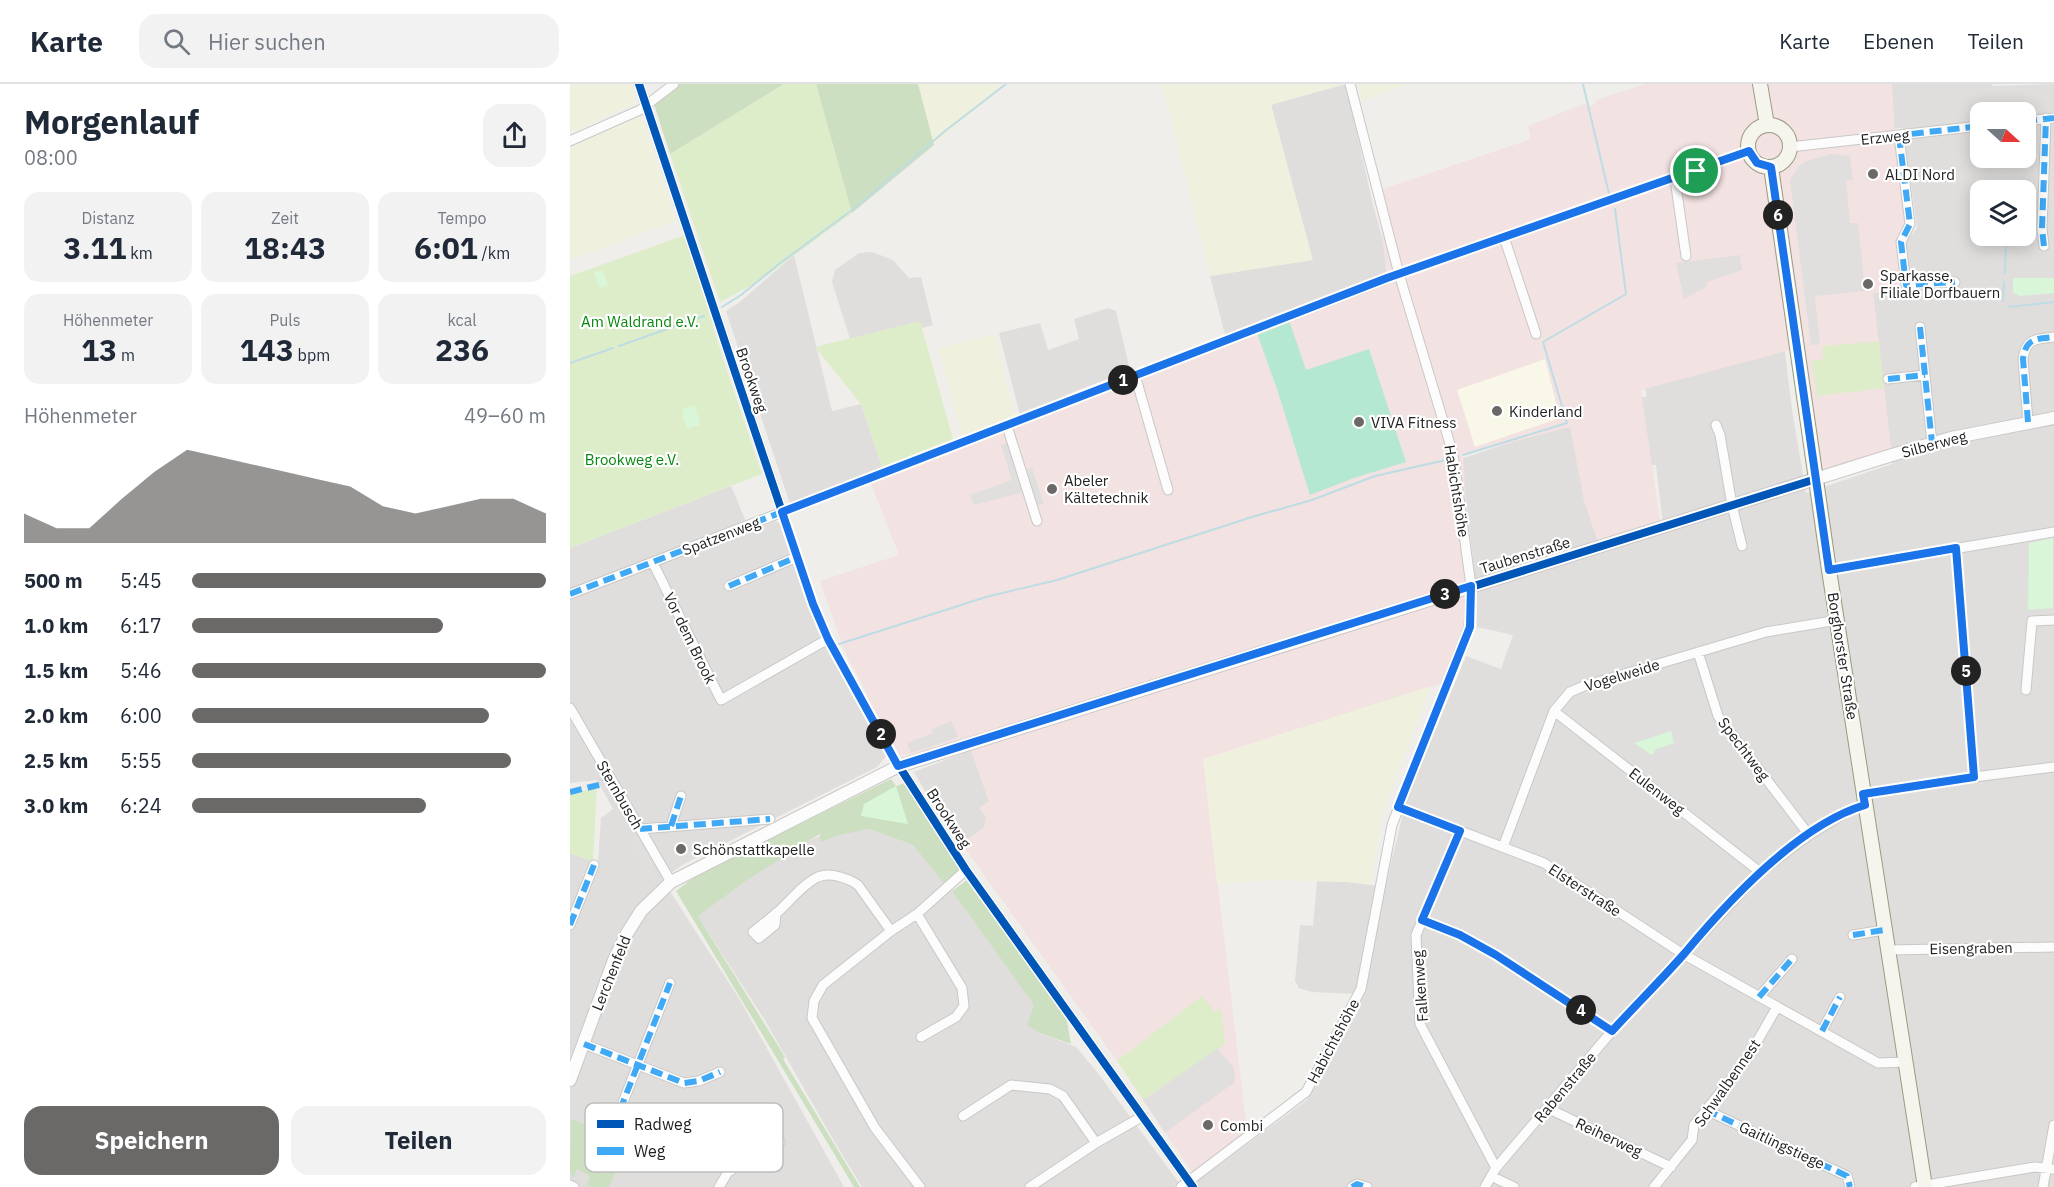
<!DOCTYPE html>
<html lang="de">
<meta charset="utf-8">
<style>
body{margin:0;font-family:"IBM Plex Sans",sans-serif;background:#f2f2f3;color:#1f2937;height:100vh;display:flex;flex-direction:column;font-size:22px;white-space:nowrap}
*{box-sizing:border-box;margin:0}
p{font-size:20px;color:#747a83}
.icon{flex:none;width:33px;height:33px;fill:none;stroke:currentColor;stroke-width:2;stroke-linecap:round;stroke-linejoin:round}
.map{position:relative;flex:1;overflow:hidden}
.drawer{display:flex;flex-direction:column;background:#fff;width:570px}
.drawer>*{flex:none}
.needle{width:39px;rotate:111deg}
.controls{position:absolute;left:1400px;top:18px;display:grid;gap:12px}
.controls a{display:grid;place-items:center;width:66px;height:66px;border-radius:12px;background:#fff;box-shadow:0 3px 15px #0003;font-size:30px}
.pin{position:absolute;display:grid;place-items:center;width:51px;height:51px;color:#fff;margin:-26px;border:3px solid #fff;border-radius:50%;box-shadow:0 2px 6px #0007}
.km{position:absolute;width:30px;height:30px;margin:-15px;border-radius:50%;background:#222;color:#fff;font-size:16px;line-height:30px;text-align:center}
.round{display:grid;place-items:center;flex:none;width:63px;height:63px;border-radius:18px;background:#f2f2f3}
.head{display:flex;align-items:center;justify-content:space-between;height:102px;padding:0 24px}
h1{font-size:33px;font-weight:700;line-height:45px}
.stats{display:grid;grid-template-columns:repeat(3,1fr);gap:9px;height:102px;padding:6px 24px}
.stats div{display:grid;align-content:center;border-radius:15px;background:#f2f2f3;text-align:center}
.stats b{font-size:30px;font-weight:700}
.stats small{font-size:16px;font-weight:400}
.stats p{font-size:16px}
.chart{height:168px;padding:12px 24px}
.chart p{display:flex;justify-content:space-between}
.chart svg{width:100%;height:108px;margin-top:6px;fill:#6a6968;opacity:.7}
.primary-button{display:flex;gap:12px;margin-top:auto;padding:12px 24px}
.primary-button a{flex:1;height:69px;border-radius:18px;background:#6a6968;color:#fff;font-size:24px;font-weight:700;line-height:69px;text-align:center}
.primary-button a+a{background:#f2f2f3;color:#1f2937}
ul{padding:0 24px;list-style:none;font-size:20px}
li{display:grid;grid-template-columns:96px 72px 1fr;align-items:center;height:45px}
li i{height:15px;border-radius:8px;background:#6a6968}
header{display:flex;align-items:center;gap:36px;box-sizing:border-box;height:84px;padding:0 30px;background:#fff;border-bottom:2px solid #e0e1e3}
header strong{font-size:28px}
nav{display:flex;gap:33px;margin-inline-start:auto;font-size:21px}
.search{width:420px;height:54px;background:#f2f2f3;display:flex;align-items:center;gap:15px;box-sizing:border-box;padding:0 21px;border-radius:18px;color:#747a83;font-size:22px}
main{display:flex;flex:1;min-height:0}
.map>svg:first-child{display:block}
.residential{fill:#dfdedc;fill-rule:evenodd}
.commercial{fill:#f2e2e1}
.education{fill:#f8f7e8}
.farmland{fill:#eff0de}
.grass{fill:#deedc9}
.forest{fill:#ccdfc0}
.park{fill:#d9f6d8}
.pitch{fill:#b5e8d1}
.parking{fill:#e0dfde}
.lines{fill:none;stroke-linecap:round;stroke-linejoin:round}
.stream{stroke:#bedce4;stroke-width:2}
.minor-casing{stroke:#c9c8c7;stroke-width:11}
.tertiary-casing{stroke:#c9c8c7;stroke-width:14}
.secondary-casing{stroke:#9a9b81;stroke-width:16}
.minor{stroke:#fdfcfc;stroke-width:9}
.tertiary{stroke:#fdfcfc;stroke-width:12}
.secondary{stroke:#f5f5ed;stroke-width:14}
.quiet{stroke:#3fa9f5;stroke-width:6;stroke-dasharray:12 6;stroke-linecap:butt}
.cycleway-casing{stroke:#fff;stroke-width:11}
.cycleway{stroke:#0057b8;stroke-width:8}
.route-casing{stroke:#fff;stroke-width:12}
.route{stroke:#1a73e8;stroke-width:8}
.poi-dot{fill:#6a6968;stroke:#fff;stroke-width:2}
.labels{text-anchor:middle;dominant-baseline:central;stroke-width:4.5;stroke-linejoin:round;paint-order:stroke}
.street-label{font-size:15px;fill:#222;stroke:#fff}
.poi-label{font-size:15px;fill:#222;stroke:#fff;text-anchor:start}
.park-label{font-size:15px;fill:#08880f;stroke:#fff}
.key{fill:#fff;stroke:#bdbdbd;stroke-width:1.5}
.key-label{font-size:16px;fill:#222}
</style>
<header>
<strong>Karte</strong>
<div class="search"><svg class="icon" aria-label="search" viewBox="0 0 24 24"><circle cx="10" cy="10" r="6"/><path d="M15 15l6 6"/></svg>Hier suchen</div>
<nav><a>Karte</a><a>Ebenen</a><a>Teilen</a></nav>
</header>
<main>
<section class="drawer">
<div class="head"><div><h1>Morgenlauf</h1><p>08:00</p></div><a class="round"><svg class="icon" aria-label="share" viewBox="0 0 24 24"><path d="M12 15V3M7 8l5-5 5 5M5 13v7h14v-7"/></svg></a></div>
<div class="stats">
<div><p>Distanz</p><b>3.11<small> km</small></b></div>
<div><p>Zeit</p><b>18:43</b></div>
<div><p>Tempo</p><b>6:01<small> /km</small></b></div>
</div>
<div class="stats">
<div><p>Höhenmeter</p><b>13<small> m</small></b></div>
<div><p>Puls</p><b>143<small> bpm</small></b></div>
<div><p>kcal</p><b>236</b></div>
</div>
<div class="chart"><p><span>Höhenmeter</span>49–60 m</p>
<svg viewBox="0 0 160 44" preserveAspectRatio="none"><path d="M0 44V32L10 38L20 38L30 26L40 15L50 6L60 9L70 12L80 15L90 18L100 21L110 29L120 32L130 29L140 26L150 26L160 32V44z"/></svg>
</div>
<ul>
<li><b>500 m</b>5:45<i style="width:100%"></i></li>
<li><b>1.0 km</b>6:17<i style="width:71%"></i></li>
<li><b>1.5 km</b>5:46<i style="width:100%"></i></li>
<li><b>2.0 km</b>6:00<i style="width:84%"></i></li>
<li><b>2.5 km</b>5:55<i style="width:90%"></i></li>
<li><b>3.0 km</b>6:24<i style="width:66%"></i></li>
</ul>
<div class="primary-button"><a>Speichern</a><a>Teilen</a></div>
</section>
<div class="map">
<svg width="1484" height="1103" viewBox="0 0 1484 1103">
<rect width="100%" height="100%" fill="#f0eeeb"/>
<path class="residential" d="M776,0L803,121L824,197L736,286L716,228L655,251L640,192L742,176L701,20Z
M1268,0H1422L1423,2L1484,0V1103H619L737,1016L750,995L793,913L785,910L742,908L729,904L725,897L730,841L743,842L747,797L778,798L815,803L836,718L896,572L931,585L943,551L907,543V509L891,375L1000,338L1070,456L1094,449L1086,381L1048,383L1017,329L1077,312L1074,300L1214,260L1222,326L1236,409L1322,380L1303,209L1341,203L1335,158L1347,144L1333,44L1272,49ZM1410,28H1455V74H1410ZM1410,106H1455V152H1410Z
M302,168L323,176L339,194L351,193L363,241L352,244L350,238L280,255L262,198L265,186L289,169Z
M224,171L262,327L291,320L312,383L220,420L156,227L170,218Z
M538,224L546,227L560,286L496,311L502,321L452,339L429,249L470,239L478,266L509,255L504,235Z
M161,402L180,447L205,437L210,439L247,545L318,670L307,683L114,780L92,795L170,916L274,1103H0V769L28,779L31,734L43,725L27,696L0,699V464Z
M401,666L419,717L420,739L392,760L364,722L344,688Z
M299,745L343,761L382,807L469,927L470,949L506,963L527,988L612,1103H292L261,1052L196,938L126,829L208,771L252,751Z"/>
<path class="commercial" d="M1075,0H1322L1326,69L1336,137L1330,145L1333,204L1303,210L1322,371L1246,395L1228,264L1071,306L1091,443L1029,462L1014,417L1000,343L893,371L901,502L895,540L887,561L878,598L633,675L677,1048L634,1085L631,1082L622,1088L573,1016L583,1010L556,970L547,977L392,760L414,744L416,733L409,724L419,717L399,659L324,673L294,604L274,566L250,497L329,471L301,400L310,396L309,391L817,194L807,107L961,55L958,42L1016,19L1017,23L1026,20V16Z"/>
<path class="education" d="M975,275L990,334L905,363L887,306Z"/>
<path class="farmland" d="M0,0H62L66,13L63,21L0,49Z
M348,0H437L364,61Z
M592,0H775L701,21L743,176L640,192Z
M788,0H840L792,17Z
M71,31L106,137L0,176V64Z
M425,250L445,334L392,354L369,264Z
M861,602L812,730L801,801L778,798L701,796L647,800L633,675Z"/>
<path class="grass" d="M214,0H246L282,129L191,196L150,218L100,70Z
M115,151L154,278L192,390L0,464V192Z
M350,237L383,355L312,383L291,320L245,263Z
M1309,257L1314,304L1247,312L1241,277L1254,275L1252,267L1254,262Z
M27,704L23,778L0,769V710Z
M632,912L645,928L651,924L655,960L573,1016L547,977Z"/>
<path class="forest" d="M109,0H214L100,70L84,20Z
M246,0H348L364,61L282,129Z
M321,695L326,702L339,698L396,786L385,796L374,799L343,761L299,745L269,751L250,758V750L177,796L128,832L215,973L213,975L290,1103H284L106,807L129,790Z
M401,793L494,921L501,960L470,949L457,941L464,921L382,807Z
M1,1035L50,1054L121,1036L129,1052L48,1083L39,1103H22L17,1101L20,1092L7,1085L3,1094L0,1087Z"/>
<path class="park" d="M33,186L38,201L29,204L24,188Z
M1443,194H1484V209L1450,212L1443,209Z
M125,321L130,341L117,345L113,334V325Z
M1483,454V524L1458,526L1459,459Z
M1101,647L1104,659L1086,665L1082,671L1064,659Z
M326,702L338,740L291,732L294,720Z"/>
<path class="pitch" d="M719,236L736,286L799,265L836,378L784,394L740,411L708,308L687,249Z"/>
<path class="parking" d="M1261,70L1280,72L1283,96L1276,97L1280,139H1288L1295,207L1245,212L1250,260L1241,261L1220,96L1229,82L1237,77Z
M1170,171L1172,186L1137,198L1136,203L1114,215L1106,179Z
M442,358L452,387L462,384L474,420L463,422L458,407L404,421L400,411L442,396L431,361Z
M381,637L388,653L341,669L337,659L363,649L362,645Z
M66,751L84,783L81,787L86,789L85,795L80,794L76,799L69,794L73,789L69,783L73,776L65,773L67,767L60,755Z
M647,965L664,983L665,998L595,1049L573,1016Z"/>
<g class="lines">
<path class="stream" d="M1013,0L1040,114
M1439,106V97
M1435,189L1436,152
M1433,217L1434,198
M152,223L171,211L209,180L286,123L375,47L436,0
M1439,223L1484,218
M49,262L134,232
M0,279L43,264
M893,371L997,339L973,258L1056,210L1045,125
M269,560L416,513L487,496L682,433L742,416L805,392L876,376"/>
<g class="minor-casing">
<path id="minor" d="M69,0L170,303L243,520L258,555L329,682L396,786L623,1103
M1455,37L1484,34
M1329,52L1340,140L1331,158L1336,201L1385,198
M0,57L70,26L104,0
M1220,63L1410,42
M1105,95L1116,172
M934,153L966,250
M1474,162L1472,145L1476,34
M1350,243L1362,359
M565,291L598,406
M1318,295L1355,291
M1458,338L1453,275C1456,254 1466,255 1484,253
M1146,341L1150,351L1162,421L1172,462
M437,342L467,437
M1386,464L1404,693
M83,479L151,616L258,555
M1259,486L1484,448
M159,502L227,473
M0,510L829,190L1179,67
M1128,568L1148,632L1239,751
M1456,606L1462,537L1484,536
M0,624L101,798
M984,627L1190,788
M1293,710L1404,693L1484,683
M828,723L974,779L1113,870L1308,979L1336,978
M101,742L111,712
M70,745L200,735
M890,747L846,851L850,940L926,1084
M933,763L984,627L1000,608L1014,602L1196,548L1268,536
M206,829L205,841L189,854L183,848C192,841 201,834 209,827C221,816 233,800 248,793C260,788 278,794 288,801L321,847
M347,830L392,904L394,922L386,933L351,953
M852,836L890,851L926,871L1042,947
M0,841L24,781
M1283,851L1314,846
M1318,866L1484,863
M1189,913L1222,875
M1252,947L1270,913
M14,960L114,999L129,997L150,988
M977,1024L1101,1083
M50,1026L100,899
M1136,1026L1277,1092L1280,1103
M393,1032L441,1001L480,1005L493,1012L526,1059
M921,1092L944,1103
M0,1101L4,1103
M149,1103L158,1088L210,1058L206,1051L191,1060L190,1069
M350,1103L305,1044L242,934L244,917L253,901L321,847L347,830L396,786
M460,1103L526,1059L573,1032
M611,1103L736,1008L791,905L822,741L899,543L901,502L883,370L829,190L780,0
M782,1103L787,1100L797,1103
M915,1103L926,1084L1042,947L1190,788L1239,751L1280,726L1295,721
M1084,1103L1122,1056L1124,1041L1177,975L1207,923
M1345,1103L1465,1083L1484,1085
M1473,1103L1484,1041"/>
</g>
<g class="tertiary-casing">
<path id="tertiary" d="M0,996L44,876L56,851L71,827L101,798L329,682L1322,371L1381,354L1484,334"/>
</g>
<g class="secondary-casing">
<path id="secondary" d="M1190,0L1197,41
M1178 62a21 21 0 1 1 42 0a21 21 0 1 1-42 0Z
M1201,83L1259,486L1355,1103"/>
</g>
<use href="#minor" class="minor"/>
<use href="#tertiary" class="tertiary"/>
<use href="#secondary" class="secondary"/>
<path class="quiet" d="M1455,37L1484,34
M1329,52L1340,140L1331,158L1336,201L1385,198
M1306,54L1410,42
M1474,162L1472,145L1476,34
M1350,243L1362,359
M1318,295L1355,291
M1458,338L1453,275C1456,254 1466,255 1484,253
M159,502L227,473
M0,510L212,428L213,432
M0,708L33,700L39,692
M101,742L111,712
M70,745L200,735
M0,841L24,781
M1283,851L1314,846
M1189,913L1222,875
M1252,947L1270,913
M14,960L114,999L129,997L150,988
M50,1026L100,899
M1136,1026L1277,1092L1280,1103
M782,1103L787,1100L797,1103"/>
<g class="cycleway-casing">
<path id="cycleway" d="M69,0L170,303L243,520L258,555L329,682L396,786L623,1103
M329,682L1246,395"/>
</g>
<use href="#cycleway" class="cycleway"/>
</g>
<g class="lines">
<g class="route-casing">
<path id="route" d="M1179,67L1187,79L1201,83L1259,486L1386,464L1404,693L1293,710L1295,721C1229,741 1158,817 1114,870C1091,896 1066,921 1042,947L926,871L890,851L852,836L890,747L828,723L900,543L901,502L328,682L258,555L243,520L212,428L817,194Z"/>
</g>
<use href="#route" class="route"/>
</g>
<g class="poi-dot">
<circle cx="1303" cy="90" r="6"/>
<circle cx="1298" cy="200" r="6"/>
<circle cx="927" cy="327" r="6"/>
<circle cx="789" cy="338" r="6"/>
<circle cx="482" cy="405" r="6"/>
<circle cx="111" cy="765" r="6"/>
<circle cx="638" cy="1041" r="6"/>
</g>
<g class="labels">
<g class="street-label">
<text transform="translate(1315 53) rotate(-6)">Erzweg</text>
<text transform="translate(182 296) rotate(71)">Brookweg</text>
<text transform="translate(1364 360) rotate(-15)">Silberweg</text>
<text transform="translate(887 407) rotate(81)">Habichtshöhe</text>
<text transform="translate(151 452) rotate(-21)">Spatzenweg</text>
<text transform="translate(955 471) rotate(-17)">Taubenstraße</text>
<text transform="translate(120 554) rotate(64)">Vor dem Brook</text>
<text transform="translate(1273 572) rotate(81)">Borghorster Straße</text>
<text transform="translate(1052 591) rotate(-17)">Vogelweide</text>
<text transform="translate(1174 665) rotate(53)">Spechtweg</text>
<text transform="translate(1087 707) rotate(38)">Eulenweg</text>
<text transform="translate(50 711) rotate(60)">Sternbusch</text>
<text transform="translate(379 734) rotate(57)">Brookweg</text>
<text transform="translate(1015 806) rotate(33)">Elsterstraße</text>
<text transform="translate(1401 864) rotate(-1)">Eisengraben</text>
<text transform="translate(41 889) rotate(-68)">Lerchenfeld</text>
<text transform="translate(850 902) rotate(-94)">Falkenweg</text>
<text transform="translate(763 957) rotate(-62)">Habichtshöhe</text>
<text transform="translate(1157 999) rotate(-55)">Schwalbennest</text>
<text transform="translate(995 1003) rotate(-50)">Rabenstraße</text>
<text transform="translate(1039 1053) rotate(25)">Reiherweg</text>
<text transform="translate(1212 1061) rotate(25)">Gaitlingstiege</text>
</g>
<g class="poi-label">
<text x="1315" y="90">ALDI Nord</text>
<text x="1310" y="191">Sparkasse,<tspan x="1310" dy="17">Filiale Dorfbauern</tspan></text>
<text x="939" y="327">Kinderland</text>
<text x="801" y="338">VIVA Fitness</text>
<text x="494" y="396">Abeler<tspan x="494" dy="17">Kältetechnik</tspan></text>
<text x="123" y="765">Schönstattkapelle</text>
<text x="650" y="1041">Combi</text>
</g>
<g class="park-label">
<text x="70" y="237">Am Waldrand e.V.</text>
<text x="62" y="375">Brookweg e.V.</text>
</g>
</g>
<rect x="15" y="1019" width="198" height="69" rx="9" class="key"/>
<rect x="27" y="1036" width="27" height="8" fill="#0057b8"/>
<rect x="27" y="1063" width="27" height="8" fill="#3fa9f5"/>
<g class="key-label">
<text x="64" y="1046">Radweg</text>
<text x="64" y="1073">Weg</text>
</g>
</svg>
<div class="controls">
<a><svg class="needle" viewBox="-14 -14 28 28"><path d="M0-13l5 13h-10z" fill="#e53935"/><path d="M0 13l5-13h-10z" fill="#747a83"/></svg></a>
<a><svg class="icon" aria-label="layers" viewBox="0 0 24 24"><path d="M12 4l9 5-9 5-9-5zM3 14l9 5 9-5"/></svg></a>
</div>
<div class="pin" style="left:1126px;top:87px;background:#1e9e55"><svg class="icon" aria-label="arrive" viewBox="0 0 24 24"><path d="M6 21V4h12l-3 4 3 4H6"/></svg></div>
<b class="km" style="left:553px;top:296px">1</b>
<b class="km" style="left:311px;top:650px">2</b>
<b class="km" style="left:875px;top:510px">3</b>
<b class="km" style="left:1011px;top:926px">4</b>
<b class="km" style="left:1396px;top:587px">5</b>
<b class="km" style="left:1208px;top:131px">6</b>
</div>
</main>
